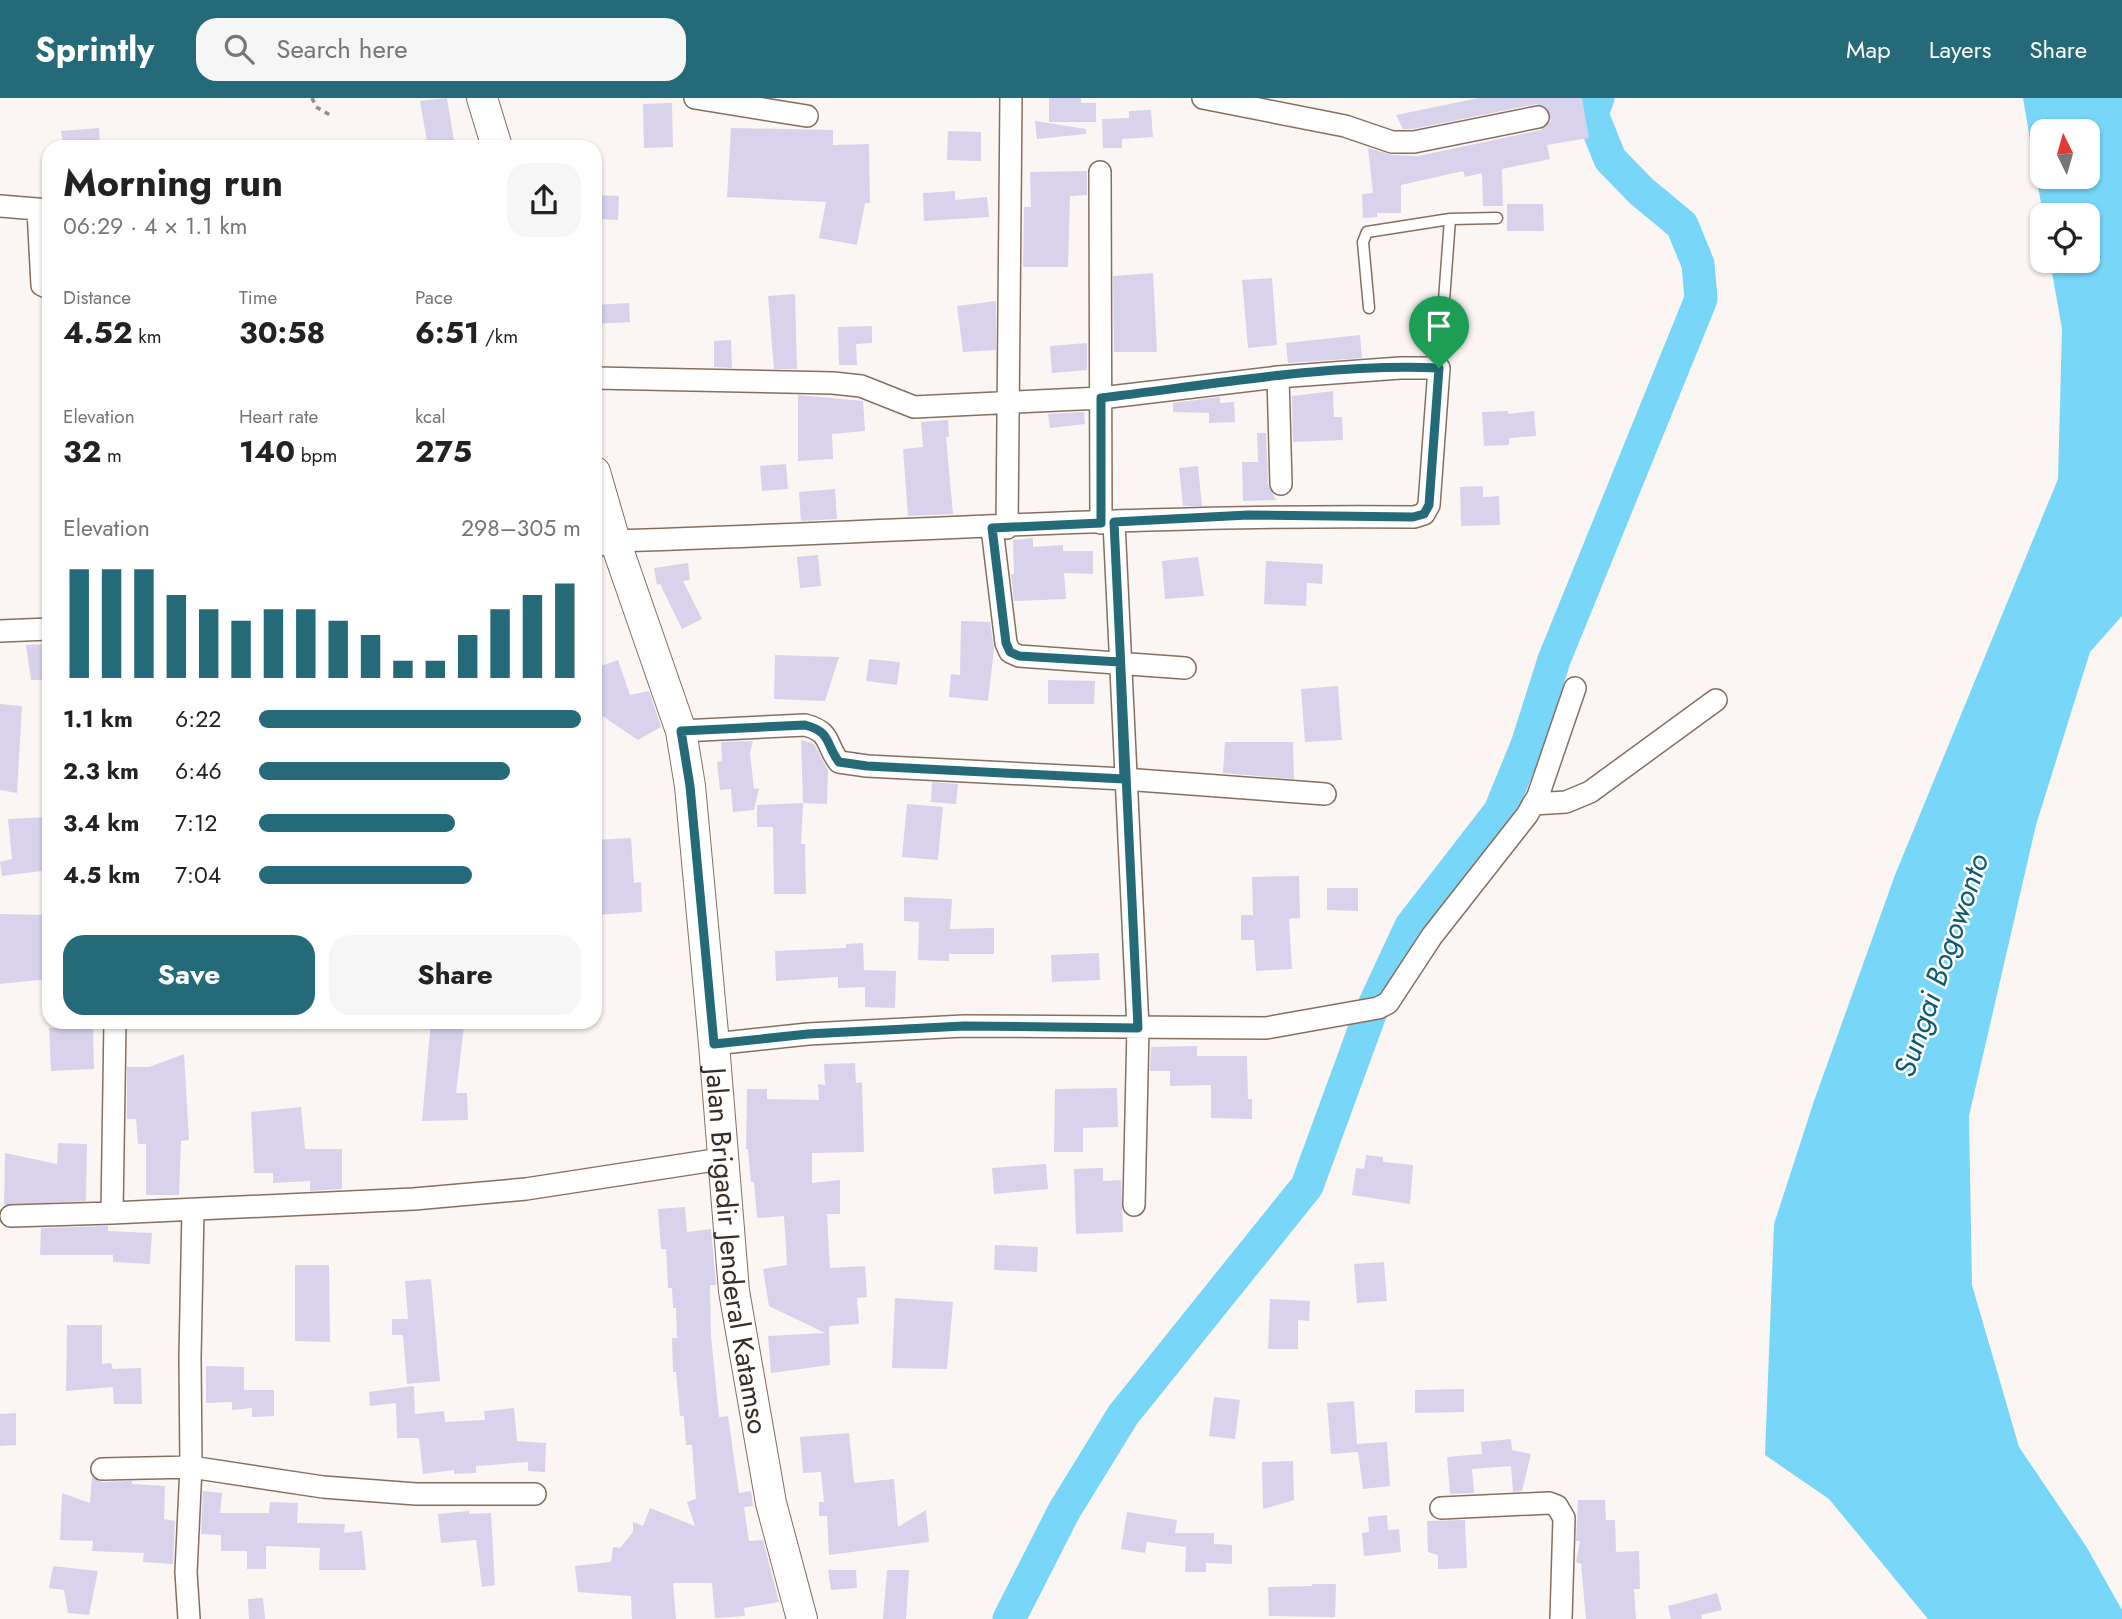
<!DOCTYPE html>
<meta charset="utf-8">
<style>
body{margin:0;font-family:Jost,sans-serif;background:#f6f6f6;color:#222;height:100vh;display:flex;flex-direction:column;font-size:26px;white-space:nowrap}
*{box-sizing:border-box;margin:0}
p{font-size:23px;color:#767676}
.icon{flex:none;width:38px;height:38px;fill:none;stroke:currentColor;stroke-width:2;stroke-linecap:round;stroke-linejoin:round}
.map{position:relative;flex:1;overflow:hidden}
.details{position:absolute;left:42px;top:42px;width:560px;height:889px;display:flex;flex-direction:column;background:#fff;border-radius:21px;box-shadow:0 2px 5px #0004}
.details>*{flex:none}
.needle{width:46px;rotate:355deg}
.tools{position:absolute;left:2030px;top:21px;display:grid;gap:14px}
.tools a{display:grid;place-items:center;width:70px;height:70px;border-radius:14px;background:#fff;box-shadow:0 2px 5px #0004;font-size:35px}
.pin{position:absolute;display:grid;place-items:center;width:60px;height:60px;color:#fff;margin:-72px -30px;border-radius:50% 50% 50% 0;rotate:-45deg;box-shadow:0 0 7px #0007}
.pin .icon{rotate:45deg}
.round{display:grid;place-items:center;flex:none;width:74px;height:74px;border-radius:21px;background:#f6f6f6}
.overview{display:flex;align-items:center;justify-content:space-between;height:119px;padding:0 21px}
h1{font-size:38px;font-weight:700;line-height:52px}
.stats{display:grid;grid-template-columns:repeat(3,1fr);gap:10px;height:119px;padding:7px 21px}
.stats div{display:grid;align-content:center}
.stats b{font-size:30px;font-weight:700}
.stats small{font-size:19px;font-weight:400}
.stats p{font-size:19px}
.chart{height:196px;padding:14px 21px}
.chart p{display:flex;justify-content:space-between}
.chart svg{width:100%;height:126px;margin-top:7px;stroke:#246a79;stroke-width:6}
.button{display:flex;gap:14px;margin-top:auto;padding:14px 21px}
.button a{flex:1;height:80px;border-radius:21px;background:#246a79;color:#fff;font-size:28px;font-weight:700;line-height:80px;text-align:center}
.button a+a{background:#f6f6f6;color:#222}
ul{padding:0 21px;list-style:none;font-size:23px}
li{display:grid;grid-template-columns:112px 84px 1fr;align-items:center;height:52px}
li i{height:18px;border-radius:9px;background:#246a79}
header{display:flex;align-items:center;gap:42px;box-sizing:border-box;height:98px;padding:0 35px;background:#246a79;color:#fff}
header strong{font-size:33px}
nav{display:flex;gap:38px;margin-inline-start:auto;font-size:24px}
.search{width:490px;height:63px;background:#f6f6f6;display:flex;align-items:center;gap:18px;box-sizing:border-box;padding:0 24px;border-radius:21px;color:#767676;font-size:26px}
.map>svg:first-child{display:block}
.water{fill:#78d6f9;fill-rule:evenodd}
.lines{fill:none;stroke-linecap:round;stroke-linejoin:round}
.river{stroke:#78d6f9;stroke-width:33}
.building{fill:#d8d2ed}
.service-casing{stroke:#866f60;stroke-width:13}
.minor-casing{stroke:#866f60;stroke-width:24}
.secondary-casing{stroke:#866f60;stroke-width:32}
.path{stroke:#938c87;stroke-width:3.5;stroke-dasharray:5 5;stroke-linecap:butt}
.service{stroke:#fff;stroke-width:10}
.minor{stroke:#fff;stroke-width:21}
.secondary{stroke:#fff;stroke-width:30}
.route-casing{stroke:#fff;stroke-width:14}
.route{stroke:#246a79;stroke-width:9}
.labels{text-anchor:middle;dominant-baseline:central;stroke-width:5;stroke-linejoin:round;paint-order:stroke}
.street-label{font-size:28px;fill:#382e27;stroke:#fff}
.water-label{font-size:30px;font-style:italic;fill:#0d5b73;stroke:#fff}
</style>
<header>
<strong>Sprintly</strong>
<div class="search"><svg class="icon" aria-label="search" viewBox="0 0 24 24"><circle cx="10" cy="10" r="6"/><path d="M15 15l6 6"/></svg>Search here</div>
<nav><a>Map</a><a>Layers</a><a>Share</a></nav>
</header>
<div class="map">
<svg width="2122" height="1521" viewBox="0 0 2122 1521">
<rect width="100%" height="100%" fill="#fbf6f3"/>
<path class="water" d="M2023,0H2122V518L2090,554L2036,727L1969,1018L1972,1187L2019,1349L2086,1448L2122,1512V1521H1928L1829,1401L1765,1357L1774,1126L1814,1003L1895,777L2058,381L2062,231L2050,163H2088V117H2043ZM2042,33H2088V79H2042Z"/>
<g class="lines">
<path class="river" d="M1009,1521L1064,1413L1123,1317L1307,1088L1370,916L1411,828L1500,713L1527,647L1554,562L1701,201L1698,166L1682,127L1641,93L1610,61L1592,16L1598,0"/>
</g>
<path class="building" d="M447,0L455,49H428L420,3Z
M1049,0H1081V5H1096V24H1049Z
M1479,0H1582L1589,40L1547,47L1550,61L1502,71L1503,108H1483L1482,75L1465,79L1463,73L1401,87V115H1377V119L1363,120L1362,96L1373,95L1368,50L1392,57L1418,58L1541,32L1551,23L1547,10L1536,6L1413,31H1403L1396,17Z
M672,5L673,49L644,50L643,6Z
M1151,12L1153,39L1122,41V50H1103L1102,21L1129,20V13Z
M1035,23L1086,31V36L1037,41Z
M99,30L100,49H63L61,33Z
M731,30L833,32V47L869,46L870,105H865L857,147L819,140L826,104L727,99Z
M948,33L981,34V63L947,62Z
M1087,73V97L1070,98L1068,169H1023L1024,109H1031L1030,74Z
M955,93V102L987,99L989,119L924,123L923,95Z
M595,97L619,98L618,122L595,121Z
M1507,106H1543L1544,133H1507Z
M1153,175L1157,254H1114L1113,178Z
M1272,180L1277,247L1248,250L1242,182Z
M795,196L797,271H774L768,198Z
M996,203V252L963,254L957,208Z
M629,205L630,224L595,226V207Z
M872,228V245L856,246L857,267H839L838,229Z
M1360,237L1362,260L1288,265L1286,245Z
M731,242L732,270L714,269V243Z
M1087,245V272L1052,275L1050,248Z
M1333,293L1334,319H1342L1343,342L1293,344L1292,298Z
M798,297L863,303L865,333L832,336L833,361L798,363Z
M1220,299V305L1234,304L1235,324L1209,325V315L1173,314V305Z
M1508,313V316L1534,313L1536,338L1509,340V347L1484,348L1482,314Z
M1084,314L1085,326L1050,330L1048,316Z
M948,322L949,339H946L953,416L908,418L903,351L923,349L921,324Z
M1257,335H1266L1268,386L1276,402L1243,403L1242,364H1258Z
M786,366L788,391L762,393L760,368Z
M1198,368L1202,408H1183L1179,370Z
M1483,388V399L1499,398L1500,427L1461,428L1460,389Z
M835,391L837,421L801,423L799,394Z
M1033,440V449L1063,447V453H1093V476L1064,475L1066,501L1014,503L1011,476H1014L1013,442Z
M818,457L821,488L800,490L797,459Z
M1198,459L1204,498L1165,501L1162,463Z
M1266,463L1323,466L1322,486L1307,485L1306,508L1264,506Z
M688,465L690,482L683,483L702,521L682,531L660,486L657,487L654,470Z
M961,523L990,524L994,551L988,603L949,599L951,576L960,577Z
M49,546V582H31L26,547Z
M775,557L839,559L825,603L774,601Z
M869,561L900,564L897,587L866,583Z
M618,562L630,597L649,593L661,629L638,642L595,613V570Z
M1048,582L1095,583L1094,606H1048Z
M1338,588L1342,642L1305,644L1301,591Z
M0,606L22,608L17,695L0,692Z
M801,642L814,646L828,672L827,706L803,705Z
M753,643L750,655L754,691L759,690L754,712L733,714L731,691L720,692L717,664L722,663L721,644Z
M1225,644H1293L1294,681L1223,675Z
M932,684L958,686L956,706L931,704Z
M803,705L801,746H805L806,796H774L773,729H757V707Z
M907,706L943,709L938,762L902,759Z
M45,719L49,772L2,778L0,764L12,761L8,721Z
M631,740L634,785L641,784L642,814L595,817V742Z
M1299,778L1300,820L1289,821L1292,871L1256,873L1254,842H1241V817H1253L1252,779Z
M1327,790H1358V813L1327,812Z
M904,799L952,801L950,831L994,830V856H949V863L918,862L919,824L904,823Z
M0,816L49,817V881L0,886Z
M863,845L864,872L896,873L895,910L865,909V889L838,890V879L776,883L775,853L846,850V846Z
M1099,855L1100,882L1052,884L1051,857Z
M431,924L464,928L456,995H467L468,1022L422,1023Z
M93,929L94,971L51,973L49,930Z
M1197,948V958H1247L1248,1001H1252V1021L1211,1020V987L1170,988V973H1150L1151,949Z
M184,956L189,1042L181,1043L179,1097H146V1046H138L136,1021H127V969H149Z
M855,965L856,985L862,984L864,1054L812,1055V1085L840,1082V1116H827L830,1170L865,1168L867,1199L857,1200L859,1226L829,1228L830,1267L771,1275L768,1238L825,1235L769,1208L763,1171L787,1167L784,1118L757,1120L754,1084H751L748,1051H746L747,991H767V1001L819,1002L818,986L825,987L824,966Z
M1117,990L1118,1029L1083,1030V1054H1054L1055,991Z
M301,1009L305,1051H342V1091L310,1093V1083L273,1085V1075H254L251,1014Z
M58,1045L87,1046L86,1103L4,1107L5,1055L57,1066Z
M1366,1057L1383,1059V1064L1413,1067L1410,1106L1352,1097L1356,1070L1364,1071Z
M1046,1066L1048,1091L994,1096L992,1070Z
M1103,1070V1083L1121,1082L1123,1134L1076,1136L1074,1071Z
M685,1109L687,1134L711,1131L716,1187H710L711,1238L719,1319L728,1318L739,1395L751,1393L753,1408L744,1409L749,1443L763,1442L779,1504L744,1510L745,1518L715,1520L712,1485H673L676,1521H632L631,1498L578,1494L575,1468L611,1464L613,1449L620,1450L633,1434V1424L643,1428L650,1410L695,1428L687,1404L696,1401L692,1347H686L684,1318H680L676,1274H673L672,1240H677L676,1210H673L672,1190H668L666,1151H661L658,1111Z
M108,1128V1133L152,1135L150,1166L113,1164V1157H40L41,1130Z
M995,1147L1038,1149L1037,1174L994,1172Z
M1384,1164L1387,1203L1357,1205L1354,1166Z
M295,1167H329L330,1244L295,1243Z
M431,1181L440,1283L407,1286L403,1237H392V1221H408L405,1183Z
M895,1200L953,1204L947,1271L892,1270Z
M1270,1201L1310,1203L1309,1223L1298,1222V1251H1268Z
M67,1227H102V1266L111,1265L113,1271L141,1270L142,1306H114L113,1289L66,1293Z
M206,1268L244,1269V1292H274V1318L252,1319V1310L232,1312V1304L206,1305Z
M414,1288L415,1316L444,1313L445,1324L485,1322L484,1313L514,1310L517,1343L546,1345L545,1374L528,1373V1364L476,1368V1375L454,1376V1372L423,1376L419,1340H397L396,1305L370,1308L369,1294Z
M1464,1291V1314L1415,1315V1292Z
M1214,1299L1240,1302L1235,1341L1209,1338Z
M1354,1303L1357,1346L1387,1344L1390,1388L1363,1391L1358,1354L1331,1356L1327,1305Z
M16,1315V1347L0,1348V1316Z
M849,1335L854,1385L894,1381L898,1429L926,1412L929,1444L829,1457L827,1418H819V1404H824L821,1374L803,1375L800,1339Z
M1511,1341L1512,1352L1531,1356L1522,1393L1513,1394L1511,1368L1472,1371L1474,1395L1450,1396L1447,1359L1482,1356L1481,1344Z
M1293,1363L1294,1402L1263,1411L1262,1364Z
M92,1379L102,1384L132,1383V1386L165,1388L164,1421L175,1423L173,1466L143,1464L144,1455L92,1453L93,1443L60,1442L62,1395L90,1405Z
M203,1393L222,1395L220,1415H269L270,1404L298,1405L297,1425L345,1426L344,1435L362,1433L366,1472H319L320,1450L266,1448V1471H247V1453H221V1437L201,1436Z
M1578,1402H1605L1606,1422H1615L1616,1454L1639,1453L1640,1491H1634L1636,1521H1586L1581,1466L1576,1464L1580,1443H1576Z
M469,1413V1416L491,1415L495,1487L482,1489L476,1442L441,1445L438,1416Z
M1127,1414L1177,1422L1175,1435H1214V1446L1232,1447V1466L1206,1465V1474H1185L1186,1449L1147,1444L1145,1455L1121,1451Z
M1387,1417L1388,1432L1399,1431L1401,1454L1364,1458L1362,1435L1369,1434L1368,1419Z
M1465,1422L1467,1470L1438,1471V1457L1428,1454L1427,1423Z
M53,1468L98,1473L89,1517L68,1515L64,1492L49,1490Z
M828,1472H856L857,1490L831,1492Z
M887,1472H909L906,1521H883Z
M1312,1486H1336L1335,1519L1269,1518L1268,1489L1312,1488Z
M1717,1495L1722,1512L1701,1517L1702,1521H1671L1668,1508Z
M263,1500L265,1521H249L248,1501Z"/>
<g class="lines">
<g class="service-casing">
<path id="service" d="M1450,121L1497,120
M1369,210L1363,144L1367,134L1450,121L1439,270"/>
</g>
<g class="minor-casing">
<path id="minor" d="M695,0L807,18
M1203,0L1345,28L1392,44H1414L1538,19
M1100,74L1101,425
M0,108L49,112
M38,112L42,187L49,190
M1278,279L1281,386
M595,280L833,285L861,288L914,309L1101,300L1278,279L1400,270H1439L1429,407L1424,416L1414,419C1147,416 881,435 615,443L595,448
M1114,424L1138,930L1134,1107
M992,430L1006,545L1010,554L1019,558L1185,570
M1007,430L1011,0
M0,533L49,531
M681,633L805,627C832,634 825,646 839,664L867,668L1124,681L1325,696
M1533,706L1566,704L1590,694L1716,602
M115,924L112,1115L414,1101L526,1091L721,1061
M714,946L808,936L964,928L1266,930L1378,910L1388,905L1432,838L1527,717L1538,698L1575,590
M11,1118L112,1115
M102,1371L191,1369L323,1389L416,1396H535
M1441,1410L1549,1405L1557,1408L1564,1420L1561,1521
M189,1521L186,1474L191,1369L190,1259L193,1112"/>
</g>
<g class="secondary-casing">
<g id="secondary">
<path d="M482,0L497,49"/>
<path id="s1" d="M595,374L615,443L681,633L690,688L714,946L734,1193L771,1405L802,1521"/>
</g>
</g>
<path class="path" d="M312,0L316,9L332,18"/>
<use href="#service" class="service"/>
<use href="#minor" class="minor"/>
<use href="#secondary" class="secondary"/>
</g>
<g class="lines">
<g class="route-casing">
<path id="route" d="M1439,270L1429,407L1424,416L1413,419L1248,417L1114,424L1138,930L964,928L808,936L714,946L690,688L681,633L805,627C832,634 825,646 839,664L867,668L1124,681L1120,564L1019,558L1010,554L1006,545L992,430L1101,425V300C1210,287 1330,265 1439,270"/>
</g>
<use href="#route" class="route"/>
</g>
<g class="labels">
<g class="street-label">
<text stroke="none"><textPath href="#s1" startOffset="796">Jalan Brigadir Jenderal Katamso</textPath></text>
</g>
<g class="water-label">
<text transform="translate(1941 867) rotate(-71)">Sungai Bogowonto</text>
</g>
</g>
</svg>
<div class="tools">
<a><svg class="needle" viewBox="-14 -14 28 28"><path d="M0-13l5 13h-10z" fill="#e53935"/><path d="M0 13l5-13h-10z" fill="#767676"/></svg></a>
<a><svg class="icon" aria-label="locate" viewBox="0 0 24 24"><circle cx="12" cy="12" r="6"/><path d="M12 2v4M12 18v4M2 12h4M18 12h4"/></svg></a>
</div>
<div class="pin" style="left:1439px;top:270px;background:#1e9e55"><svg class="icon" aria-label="arrive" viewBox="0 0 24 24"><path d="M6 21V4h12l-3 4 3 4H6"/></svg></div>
<section class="details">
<div class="overview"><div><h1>Morning run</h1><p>06:29 · 4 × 1.1 km</p></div><a class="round"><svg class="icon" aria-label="share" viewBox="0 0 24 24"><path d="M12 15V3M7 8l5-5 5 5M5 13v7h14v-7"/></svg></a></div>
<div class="stats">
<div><p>Distance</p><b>4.52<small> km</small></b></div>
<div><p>Time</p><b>30:58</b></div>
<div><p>Pace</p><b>6:51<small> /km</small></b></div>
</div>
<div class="stats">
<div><p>Elevation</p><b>32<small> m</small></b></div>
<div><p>Heart rate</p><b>140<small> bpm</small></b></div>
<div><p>kcal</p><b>275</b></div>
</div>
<div class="chart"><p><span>Elevation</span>298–305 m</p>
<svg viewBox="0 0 160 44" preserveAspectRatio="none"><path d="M5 44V6M15 44V6M25 44V6M35 44V15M45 44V20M55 44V24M65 44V20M75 44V20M85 44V24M95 44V29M105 44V38M115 44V38M125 44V29M135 44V20M145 44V15M155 44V11"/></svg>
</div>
<ul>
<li><b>1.1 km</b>6:22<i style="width:100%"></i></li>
<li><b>2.3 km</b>6:46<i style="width:78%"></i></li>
<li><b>3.4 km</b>7:12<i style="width:61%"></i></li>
<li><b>4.5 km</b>7:04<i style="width:66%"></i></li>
</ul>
<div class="button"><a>Save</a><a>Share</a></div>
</section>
</div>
